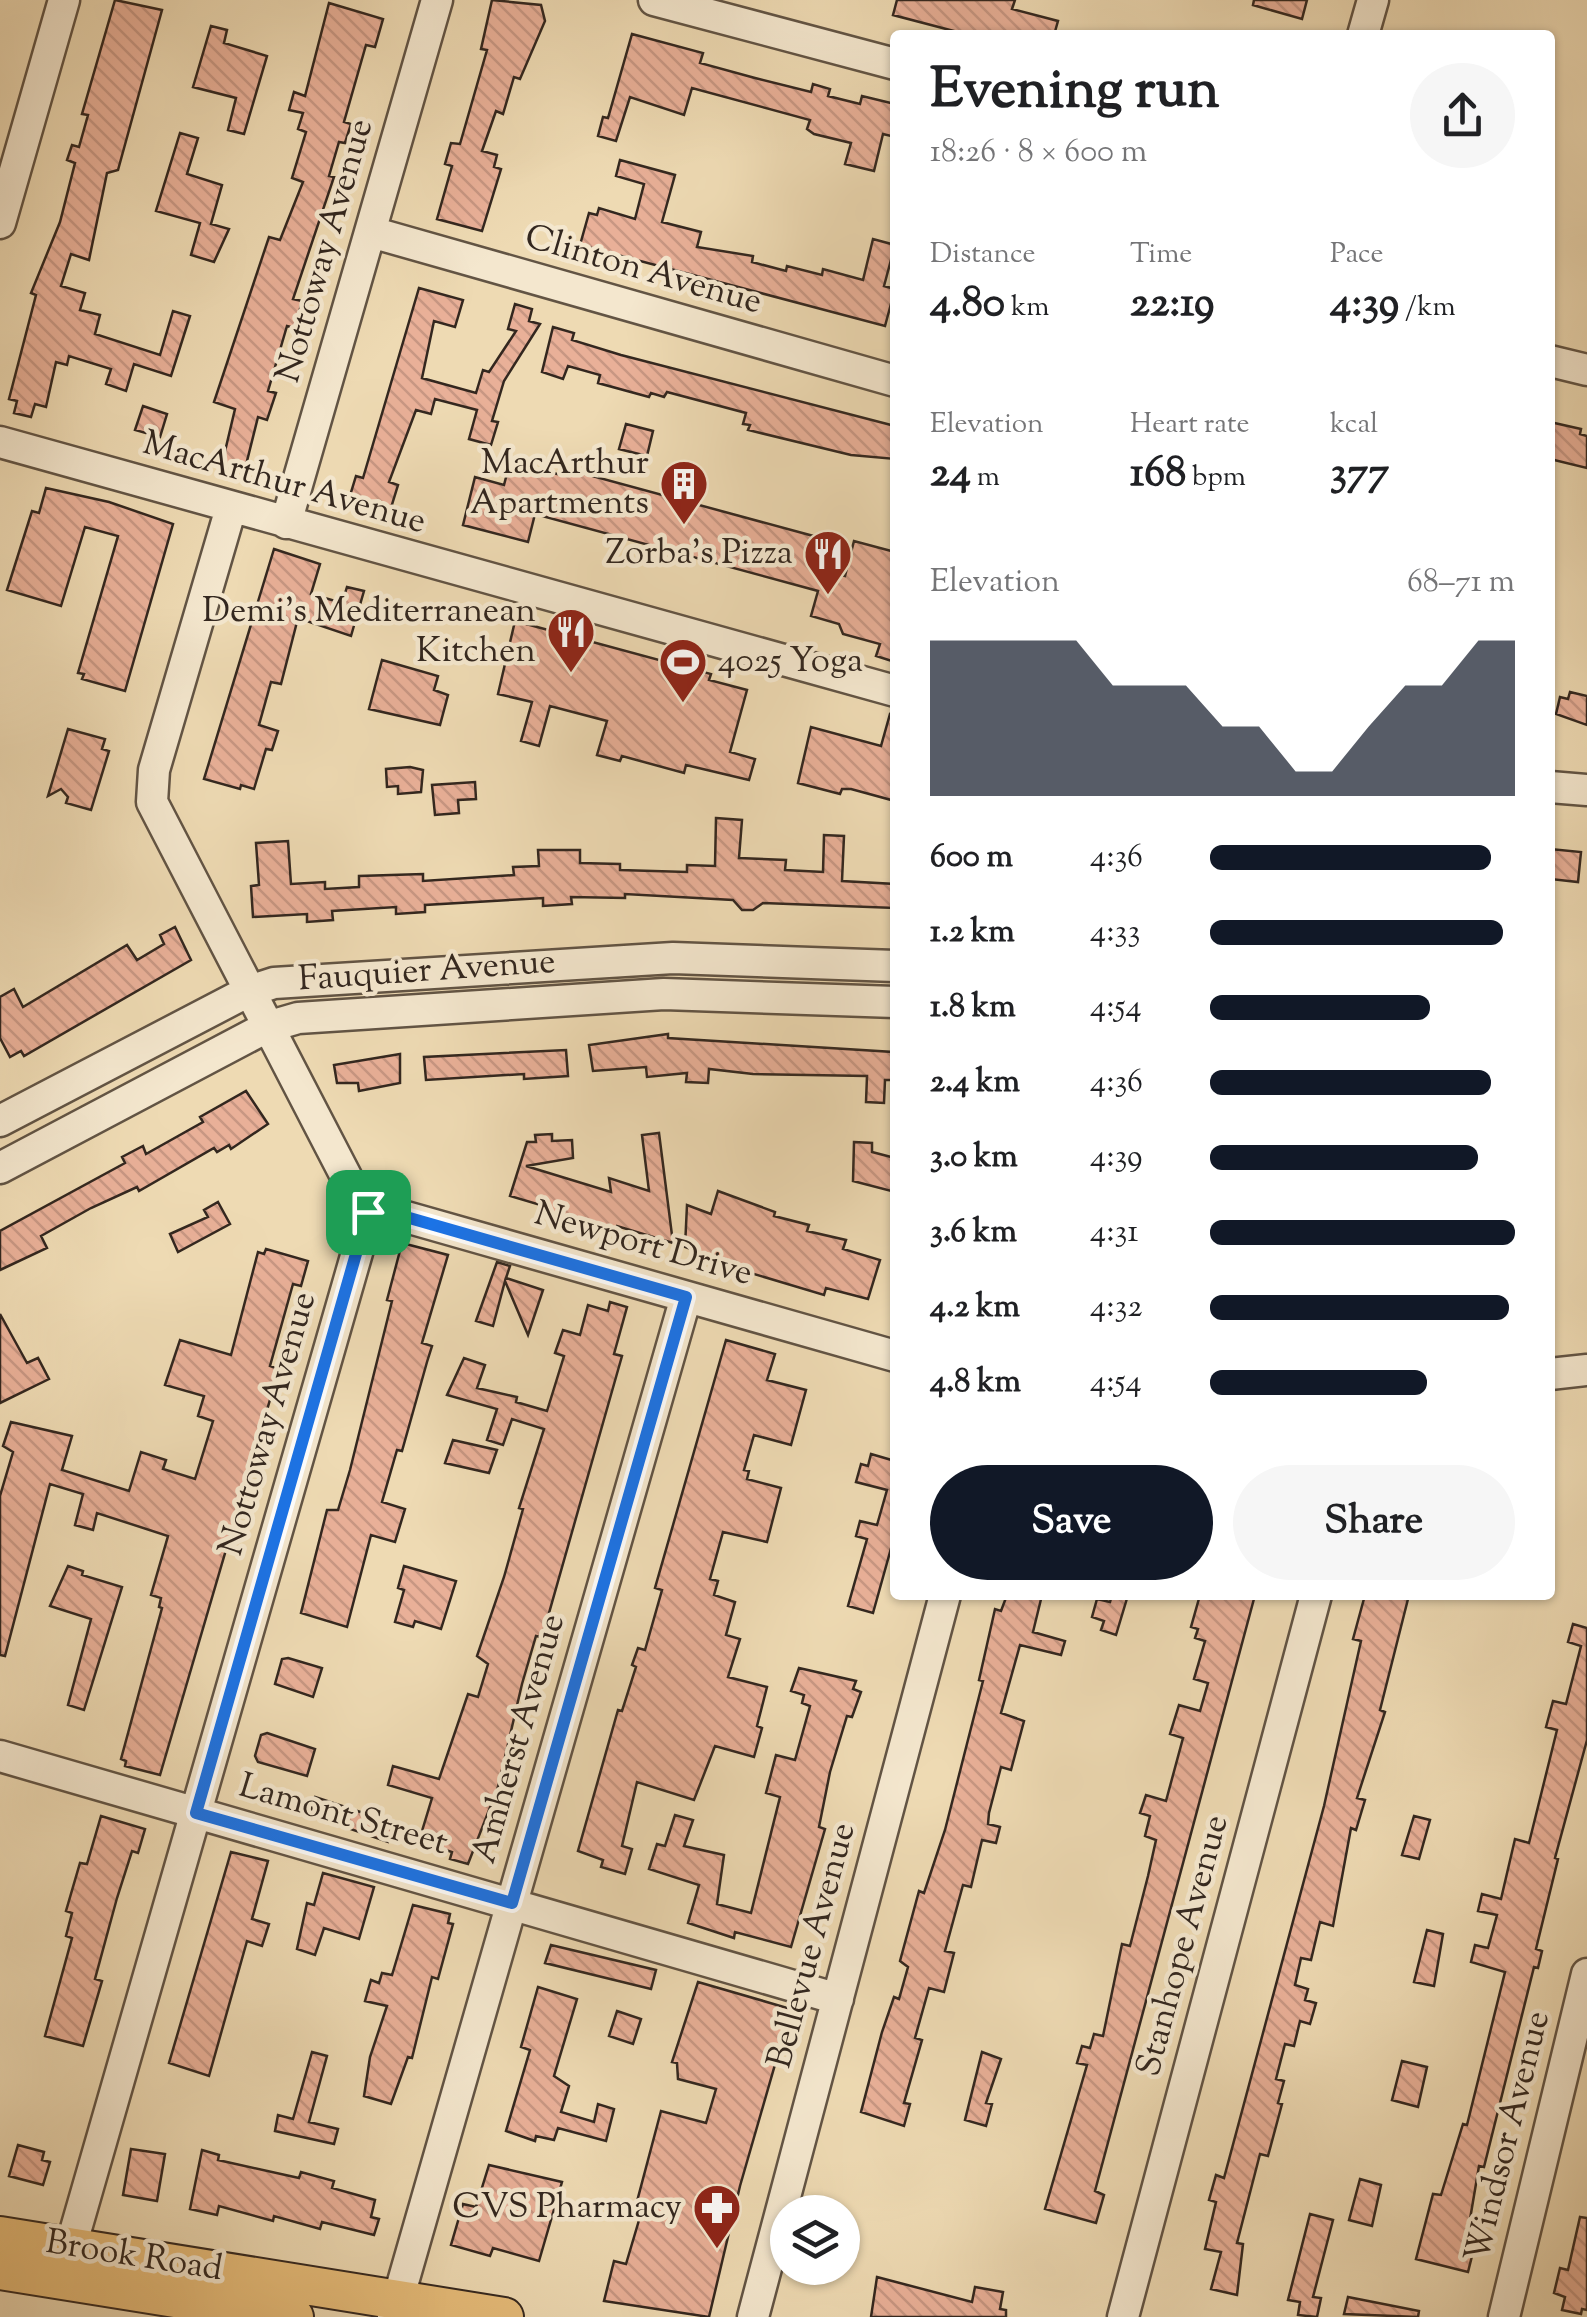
<!DOCTYPE html>
<meta charset="utf-8">
<style>
body{margin:0;font-family:"Sorts Mill Goudy",serif;background:#f6f6f6;color:#202124;height:100vh;display:flex;flex-direction:column;font-size:38px;white-space:nowrap}
*{box-sizing:border-box;margin:0}
p{font-size:32px;color:#757577}
.icon{flex:none;width:55px;height:55px;fill:none;stroke:currentColor;stroke-width:2;stroke-linecap:round;stroke-linejoin:round}
.map{position:relative;flex:1;overflow:hidden}
.details{position:absolute;left:890px;top:30px;width:665px;height:1570px;display:flex;flex-direction:column;background:#fff;border-radius:10px;box-shadow:0 2px 8px #0004}
.details>*{flex:none}
.controls{position:absolute;left:770px;top:2195px;display:grid;gap:20px}
.controls a{display:grid;place-items:center;width:90px;height:90px;border-radius:50%;background:#fff;box-shadow:0 2px 8px #0004;font-size:50px}
.pin{position:absolute;display:grid;place-items:center;width:85px;height:85px;color:#fff;margin:-42px;border-radius:20px;box-shadow:0 5px 15px #0006}
.round{display:grid;place-items:center;flex:none;width:105px;height:105px;border-radius:52px;background:#f6f6f6}
.headline{display:flex;align-items:center;justify-content:space-between;height:170px;padding:0 40px}
h1{font-size:55px;font-weight:800;line-height:75px}
.stats{display:grid;grid-template-columns:repeat(3,1fr);gap:15px;height:170px;padding:10px 40px}
.stats div{display:grid;align-content:center}
.stats b{font-size:42px;font-weight:800}
.stats small{font-size:28px;font-weight:400}
.stats p{font-size:28px}
.chart{height:280px;padding:20px 40px}
.chart p{display:flex;justify-content:space-between}
.chart svg{width:100%;height:180px;margin-top:10px;fill:#111827;opacity:.7}
.cta{display:flex;gap:20px;margin-top:auto;padding:20px 40px}
.cta a{flex:1;height:115px;border-radius:60px;background:#111827;color:#fff;font-size:40px;font-weight:800;line-height:115px;text-align:center}
.cta a+a{background:#f6f6f6;color:#202124}
ul{padding:0 40px;list-style:none;font-size:32px}
li{display:grid;grid-template-columns:160px 120px 1fr;align-items:center;height:75px}
li i{height:25px;border-radius:12px;background:#111827}
.map>svg:first-child{display:block}
.building{fill:url(#building-back-hatch);stroke:#33271f;stroke-width:2.5}
.lines{fill:none;stroke-linecap:round;stroke-linejoin:round}
.minor-casing{stroke:#625444;stroke-width:35}
.major-casing{stroke:#33271f;stroke-width:42}
.minor{stroke:#f4e7ce;stroke-width:30}
.major{stroke:#e7bd7a;stroke-width:38}
.route-casing{stroke:#fff;stroke-width:20}
.route{stroke:#1a73e8;stroke-width:12}
.labels{text-anchor:middle;dominant-baseline:central;stroke-width:9;stroke-linejoin:round;paint-order:stroke}
.street-label{font-size:35px;fill:#33271f;stroke:#f4e7ce}
.poi-label{font-size:35px;fill:#33271f;stroke:#f4e7ce;text-anchor:end}
</style>
<div class="map">
<svg width="1587" height="2317" viewBox="0 0 1587 2317">
<defs>
<pattern id="building-back-hatch" width="6" height="6" patternUnits="userSpaceOnUse" patternTransform="scale(2.5)"><rect width="6" height="6" fill="#e9b098"/><path d="M-1 5l2 2M0 0l6 6M5-1l2 2" fill="none" stroke="#c89783"/></pattern>
</defs>
<rect width="100%" height="100%" fill="#eedab3"/>
<filter id="stains"><feTurbulence type="fractalNoise" baseFrequency=".002" numOctaves="4"/><feColorMatrix values="0 0 0 0 .2 0 0 0 0 .09 0 0 0 0 .02 0 0 0 .5 -.17"/></filter>
<radialGradient id="worn" r=".72"><stop offset=".6" stop-color="#630" stop-opacity="0"/><stop offset="1" stop-color="#630" stop-opacity=".3"/></radialGradient>
<path class="building" d="M115,0L162,10L118,170L107,173L89,260L71,254L61,286L85,293L80,310L100,315L95,334L160,355L173,311L190,316L171,376L134,364L126,391L106,384L111,369L69,356L67,365L56,362L46,407L35,404L31,417L14,413L17,401L9,399L36,295L31,293L60,222L75,163L67,160L72,145L79,147L88,115L82,114Z
M492,0L541,5L545,21L520,79L514,77L503,114L496,111L482,151L497,155L494,167L501,169L482,231L437,219L452,166L445,164L451,143L460,144L487,50L481,49Z
M897,0H1015L1012,9L1058,21L1054,35H969L893,15Z
M1254,0H1307L1302,19L1253,5Z
M329,3L383,19L375,47L366,45L344,122L351,124L345,143L339,142L329,176L334,177L293,299L302,301L295,328L287,326L268,391L276,393L267,420L258,417L245,469L222,464L235,409L214,402L269,237L280,240L303,182L292,178L306,132L298,129L303,113L289,110L294,92L305,96Z
M211,26L227,30L224,43L267,56L244,134L228,130L236,98L193,87Z
M632,34L703,53L700,63L755,78L811,92L813,84L830,89L828,96L860,104L862,96L895,104V137L883,134L874,171L845,164L851,143L814,134L807,129L810,120L692,88L684,115L630,97L616,141L598,136L603,117L608,118Z
M180,133L198,138L187,174L222,185L211,224L229,229L214,262L191,255L200,223L156,211Z
M620,160L675,175L662,222L701,232L697,247L753,256L752,262L786,271L787,266L822,275L823,269L863,280L873,239L895,245L884,286L895,289L885,326L580,245L589,213L597,215L599,208L635,219L644,184L616,176Z
M419,288L463,300L455,327L434,321L422,378L476,393L483,370L489,372L516,331L508,329L515,304L532,309L529,321L540,324L504,381L492,421L498,422L491,445L469,439L477,410L435,399L431,414L416,410L389,482L398,485L390,511L349,499L356,476L363,478Z
M553,327L574,333L572,340L621,355L895,426V459L851,455L748,430L750,425L743,424L746,413L667,392L664,397L651,393L649,397L598,383L600,375L568,366L563,379L542,372Z
M143,406L167,414L160,437L135,430Z
M1550,422L1581,429L1580,434L1587,436V468L1550,459Z
M626,424L653,431L647,456L619,449Z
M510,462L561,475L563,468L817,537L809,567L845,576L854,541L895,552V662L876,656L880,644L843,634L839,624L811,616L818,591L535,514L528,542L463,525L475,477L504,485Z
M46,488L109,502L173,524L125,691L82,679L84,674L78,673L118,536L85,527L61,606L7,590L32,511L39,513Z
M274,549L320,564L311,594L342,603L347,587L364,591L351,636L298,618L281,684L271,682L259,725L278,731L272,750L266,749L254,789L241,785L240,789L204,779Z
M515,621L711,674L709,680L747,690L730,752L755,759L749,780L686,765L684,773L622,756L620,761L597,755L607,721L550,706L539,746L521,741L532,702L498,694Z
M382,660L438,676L434,690L448,695L440,725L369,709Z
M1570,692L1587,696V725L1556,714L1560,697L1568,699Z
M890,714L895,715V801L851,789H842L840,794L798,783L811,727L881,746Z
M68,729L105,739L102,749L109,751L91,810L66,803L68,797L61,789L48,796Z
M410,767L423,770L421,792L398,794V786L387,787L386,769Z
M475,782L476,799L458,800L459,813L435,815L432,785Z
M716,818L742,820L739,858L786,860L785,870L823,872L824,835L844,836L842,881L895,884V908L763,903L753,910H742L733,900L625,894V898L571,897L572,904L543,906V898L425,905V912L396,914V907L332,911L333,920L307,922V914L253,917L251,886L259,885L256,843L288,841L291,884L325,882V889L359,887V876L423,874V881L514,875L513,867L539,866L538,850H580V863L620,864V870L687,872V865L715,866Z
M1550,849L1581,852L1578,882L1550,879Z
M175,927L191,960L24,1056L21,1051L10,1057L0,1038V997L14,989L23,1007L127,945L137,960L164,944L160,935Z
M668,1034V1038L893,1052L892,1080H885L884,1103L866,1102L867,1076L753,1074L709,1069L708,1083L686,1082L687,1073L647,1077L646,1067L593,1071L589,1045Z
M566,1050L568,1076L524,1079V1074L426,1080L424,1057Z
M400,1054V1083L359,1091L358,1083H337L334,1065Z
M246,1091L268,1124L231,1149L229,1145L217,1152L214,1148L139,1191L137,1187L91,1208L41,1236L47,1248L0,1270V1231L125,1163L122,1157L143,1146L146,1154L203,1122L200,1117Z
M659,1133L673,1243L617,1226L614,1234L541,1213L544,1206L510,1196L527,1142H536L535,1135L552,1134V1141L572,1140L573,1158L526,1166L611,1192L609,1178L649,1191L642,1135Z
M854,1142L872,1143V1152L895,1158V1192L853,1181Z
M718,1191L775,1212L774,1216L809,1225L807,1231L846,1240L843,1249L880,1260L868,1299L826,1288L824,1295L694,1256L696,1251L685,1247L687,1205L711,1214Z
M218,1202L230,1224L178,1252L170,1234L208,1217L204,1210Z
M402,1243L448,1255L422,1343L432,1346L427,1362L402,1451L397,1450L382,1502L405,1509L395,1542L371,1535L347,1627L301,1613L327,1510H338L350,1470L392,1301L387,1300Z
M266,1249L308,1261L301,1286L293,1284L270,1366L279,1369L160,1775L125,1766L126,1761L121,1759L162,1608L159,1607L161,1598L151,1595L168,1536L97,1513L93,1530L75,1525L83,1494L50,1484L5,1656L0,1655V1496L13,1452L3,1446L11,1422L72,1436L62,1470L129,1491L141,1452L166,1460L163,1469L195,1479L213,1421L198,1416L204,1396L165,1385L180,1340L231,1355L258,1252L264,1254Z
M497,1262L510,1266L506,1278L543,1290L528,1335L505,1281L493,1326L476,1321Z
M610,1302L627,1307L614,1354L622,1356L547,1620L541,1637L536,1636L522,1684L498,1787L468,1864L450,1859L452,1852L419,1841L432,1798L388,1785L393,1766L439,1779L468,1694L478,1697L488,1664L477,1656L504,1577L523,1509L519,1508L544,1429L512,1419L503,1445L487,1440L497,1409L447,1395L464,1358L485,1365L477,1388L517,1397L516,1402L547,1411L564,1356L555,1353L563,1330L580,1335L588,1305L608,1311Z
M0,1314L27,1363L38,1358L49,1379L0,1403Z
M726,1340L775,1354L767,1380L806,1390L791,1445L754,1435L744,1470L749,1471L747,1479L781,1488L767,1542L723,1532L710,1579L718,1581L714,1595L735,1602L726,1635L740,1639L728,1677L767,1687L757,1726L762,1728L754,1757L715,1746L694,1800L637,1782L622,1846L632,1849L625,1874L601,1867L603,1860L578,1851L618,1710L622,1711L636,1667L632,1665L638,1648L645,1650L662,1590L655,1588Z
M453,1440L497,1450L489,1473L445,1463Z
M871,1454L895,1461V1534L873,1613L848,1606L867,1539L856,1536L860,1521L877,1525L887,1490L856,1482L861,1464L868,1466Z
M68,1566L83,1571L82,1575L122,1587L84,1710L68,1705L91,1619L50,1606Z
M404,1566L456,1581L441,1629L415,1621L413,1627L395,1622L404,1590L398,1588Z
M1007,1595H1042L1033,1632L1065,1641L1061,1655L1020,1645L1001,1713L1024,1721L1011,1770L1001,1767L989,1813L988,1824L1000,1827L996,1843L982,1840L971,1887L963,1885L945,1951L954,1953L944,1992L929,1988L915,2038L922,2040L904,2103L910,2104L904,2126L861,2112L882,2032L894,1997L899,1999L908,1967L900,1961L919,1891L924,1893L945,1830L983,1681L979,1680L995,1609L1001,1611Z
M1112,1595H1128L1116,1635L1101,1630L1104,1621L1092,1617L1097,1599L1110,1602Z
M1200,1595H1255L1095,2191L1104,2195L1096,2223L1045,2209L1087,2065L1077,2063L1082,2046L1090,2048L1094,2034L1103,2036L1122,1944L1130,1946L1148,1876L1156,1840L1145,1836L1150,1816L1140,1813L1146,1795L1166,1801L1183,1738L1170,1734L1179,1705L1200,1711L1208,1683L1194,1679L1205,1641L1195,1638L1198,1629L1191,1627Z
M1365,1595H1409L1380,1710L1385,1712L1357,1798L1365,1800L1356,1830L1351,1828L1333,1926L1320,1922L1311,1960L1301,1958L1295,1985L1308,1989L1305,2000L1316,2003L1310,2024L1300,2021L1294,2046L1285,2044L1276,2079L1284,2081L1278,2103L1282,2104L1268,2156L1260,2154L1237,2243L1243,2244L1237,2295L1211,2289L1221,2252L1205,2249L1216,2202L1209,2200L1216,2175L1224,2178L1324,1806L1361,1641L1353,1639Z
M1573,1624L1587,1628V1740L1555,1858L1558,1859L1536,1949L1542,1951L1538,1968L1534,1967L1484,2167L1479,2166L1467,2237L1476,2240L1468,2272L1416,2259L1433,2194L1441,2195L1463,2124L1467,2125L1505,1972L1471,1962L1475,1945L1488,1948L1497,1915L1478,1911L1482,1894L1501,1899L1515,1839L1529,1843L1557,1730L1546,1727L1553,1701L1566,1704L1581,1646L1568,1642Z
M288,1658L322,1668L313,1697L275,1684L282,1659Z
M799,1668L856,1681L853,1689L861,1692L852,1717L847,1716L830,1772L819,1827L825,1829L791,1947L735,1932L734,1938L688,1923L699,1885L649,1869L657,1844L665,1846L675,1815L693,1820L684,1846L724,1855L717,1904L751,1913L780,1797L766,1793L776,1755L795,1760L810,1706L802,1703L804,1695L791,1691Z
M267,1733L315,1749L307,1776L258,1762L255,1756L261,1735Z
M315,1797L394,1823L388,1842L310,1815Z
M101,1816L145,1829L138,1853L132,1851L117,1898L95,1979L102,1981L83,2046L45,2036L72,1938L66,1936L72,1913L66,1911L80,1863L87,1864Z
M1414,1816L1430,1820L1419,1859L1402,1855Z
M231,1852L268,1861L252,1919L269,1924L262,1946L247,1941L209,2076L169,2063Z
M323,1873L374,1887L359,1939L324,1928L315,1955L297,1949L307,1903L314,1905Z
M413,1905L450,1914L448,1923L453,1924L438,1979L432,1977L412,2058L408,2057L391,2104L364,2096L370,2057L387,2006L365,2001L371,1980L379,1983L382,1973L392,1975Z
M1427,1930L1443,1934L1434,1986L1414,1982Z
M551,1945L656,1970L651,1989L545,1963Z
M698,1982L791,2009L740,2186L709,2317L604,2301L614,2261L626,2264L642,2210L635,2209L661,2111L706,2123L716,2089L678,2079L677,2063L672,2062Z
M538,1987L577,1999L554,2076L569,2086L561,2112L594,2122L598,2104L614,2109L606,2141L558,2128L554,2140L536,2136L535,2141L506,2131L530,2050L521,2047Z
M617,2011L641,2019L633,2044L609,2036Z
M312,2052L327,2056L309,2122L338,2129L334,2144L275,2131L278,2115L293,2119Z
M982,2052L1001,2059L986,2103L992,2104L986,2126L965,2120Z
M1402,2061L1427,2067L1418,2107L1392,2100Z
M18,2145L44,2152L42,2160L50,2162L43,2185L9,2176Z
M131,2149L165,2154L157,2201L123,2195Z
M202,2150L219,2155L218,2160L299,2178L301,2172L334,2181L332,2188L375,2200L371,2217L379,2219L374,2235L322,2222L320,2229L274,2216L273,2221L219,2206L217,2215L190,2209Z
M489,2165L562,2182L539,2261L493,2248L490,2256L451,2245L463,2204L476,2207Z
M1360,2179L1381,2185L1372,2226L1349,2220Z
M1310,2214L1333,2220L1313,2297L1321,2298L1317,2317L1298,2315L1300,2302L1288,2300Z
M1580,2217L1587,2218V2310L1582,2309L1581,2314L1562,2310L1565,2297L1554,2293L1560,2268L1568,2270Z
M877,2277L972,2302L975,2287L1003,2292L1000,2309L1006,2310V2317H871Z
M1348,2297L1419,2311L1418,2317L1344,2314Z"/>
<g class="lines">
<g class="minor-casing">
<path id="minor" d="M654,0L895,64
M1363,35L1373,0
M0,223L64,0
M371,232L895,381
M1550,361L1587,370
M0,442L895,691
M286,523L437,0
M1550,787L1587,790
M0,1121L249,991L274,983L673,958L895,966
M0,1168L267,1027L298,1018L664,994L895,1002
M369,1211L392,1213L895,1356
M1550,1374L1587,1370
M0,1756L838,1999
M65,2267L369,1211L351,1186L152,802L154,770L231,508
M393,2317L686,1297
M753,2317L945,1595
M1123,2317L1316,1595
M1504,2317L1587,1974"/>
</g>
<g class="major-casing">
<path id="major" d="M0,2236L504,2317
M0,2270L294,2317"/>
</g>
<use href="#minor" class="minor"/>
<use href="#major" class="major"/>
</g>
<g class="lines">
<g class="route-casing">
<path id="route" d="M368,1212L392,1213L686,1297L512,1903L196,1813Z"/>
</g>
<use href="#route" class="route"/>
</g>
<defs>
<g id="building-pin" transform="scale(2.5)"><path d="M0 17L-7.5 6A9.5 9.5 0 1 1 7.5 6Z" fill="#8f2418" stroke="#f4e7ce"/><path d="M-4-6H4V6H1V3H-1V6H-4ZM-2.5-4.3h1.7v1.8h-1.7ZM.8-4.3h1.7v1.8H.8ZM-2.5-1h1.7V.8h-1.7ZM.8-1h1.7V.8H.8Z" fill="#fff"/></g>
<g id="restaurant-pin" transform="scale(2.5)"><path d="M0 17L-7.5 6A9.5 9.5 0 1 1 7.5 6Z" fill="#8f2418" stroke="#f4e7ce"/><path d="M-5-6h1v4h1v-4h1v4h1v-4h1v5L-1.5 .5V6h-2V.5L-5-1ZM5-6V6H3V1.5H1.5Q1.5-4 5-6Z" fill="#fff"/></g>
<g id="stadium-pin" transform="scale(2.5)"><path d="M0 17L-7.5 6A9.5 9.5 0 1 1 7.5 6Z" fill="#8f2418" stroke="#f4e7ce"/><path d="M0-5a6.5 5 0 1 0 0 10a6.5 5 0 1 0 0-10ZM-3.5-1.8h7v3.6h-7Z" fill="#fff"/></g>
<g id="pharmacy-pin" transform="scale(2.5)"><path d="M0 17L-7.5 6A9.5 9.5 0 1 1 7.5 6Z" fill="#8f2418" stroke="#f4e7ce"/><path d="M-2-6h4v4h4v4h-4v4h-4v-4h-4v-4h4Z" fill="#fff"/></g>
</defs>
<g fill-rule="evenodd">
<use href="#building-pin" x="684" y="484"/>
<use href="#restaurant-pin" x="828" y="554"/>
<use href="#restaurant-pin" x="571" y="632"/>
<use href="#stadium-pin" x="683" y="662"/>
<use href="#pharmacy-pin" x="717" y="2208"/>
</g>
<g class="labels">
<g class="street-label">
<text transform="translate(326 251) rotate(-74)">Nottoway Avenue</text>
<text transform="translate(643 271) rotate(16)">Clinton Avenue</text>
<text transform="translate(284 484) rotate(16)">MacArthur Avenue</text>
<text transform="translate(427 972) rotate(-4)">Fauquier Avenue</text>
<text transform="translate(643 1245) rotate(16)">Newport Drive</text>
<text transform="translate(269 1424) rotate(-74)">Nottoway Avenue</text>
<text transform="translate(520 1739) rotate(-74)">Amherst Avenue</text>
<text transform="translate(343 1816) rotate(16)">Lamont Street</text>
<text transform="translate(813 1946) rotate(-75)">Bellevue Avenue</text>
<text transform="translate(1184 1946) rotate(-75)">Stanhope Avenue</text>
<text transform="translate(1509 2137) rotate(-76)">Windsor Avenue</text>
<text transform="translate(134 2257) rotate(9)">Brook Road</text>
</g>
<g class="poi-label">
<text x="649" y="464">MacArthur<tspan x="649" dy="40">Apartments</tspan></text>
<text x="793" y="554">Zorba's Pizza</text>
<text x="536" y="612">Demi's Mediterranean<tspan x="536" dy="40">Kitchen</tspan></text>
<text x="718" y="662" text-anchor="start">4025 Yoga</text>
<text x="682" y="2208">CVS Pharmacy</text>
</g>
</g>
<rect width="100%" height="100%" filter="url(#stains)"/>
<rect width="100%" height="100%" fill="url(#worn)"/>
</svg>
<div class="controls">
<a><svg class="icon" aria-label="layers" viewBox="0 0 24 24"><path d="M12 4l9 5-9 5-9-5zM3 14l9 5 9-5"/></svg></a>
</div>
<div class="pin" style="left:368px;top:1212px;background:#1e9e55"><svg class="icon" aria-label="arrive" viewBox="0 0 24 24"><path d="M6 21V4h12l-3 4 3 4H6"/></svg></div>
<section class="details">
<div class="headline"><div><h1>Evening run</h1><p>18:26 · 8 × 600 m</p></div><a class="round"><svg class="icon" aria-label="share" viewBox="0 0 24 24"><path d="M12 15V3M7 8l5-5 5 5M5 13v7h14v-7"/></svg></a></div>
<div class="stats">
<div><p>Distance</p><b>4.80<small> km</small></b></div>
<div><p>Time</p><b>22:19</b></div>
<div><p>Pace</p><b>4:39<small> /km</small></b></div>
</div>
<div class="stats">
<div><p>Elevation</p><b>24<small> m</small></b></div>
<div><p>Heart rate</p><b>168<small> bpm</small></b></div>
<div><p>kcal</p><b>377</b></div>
</div>
<div class="chart"><p><span>Elevation</span>68–71 m</p>
<svg viewBox="0 0 160 44" preserveAspectRatio="none"><path d="M0 44V6L10 6L20 6L30 6L40 6L50 17L60 17L70 17L80 27L90 27L100 38L110 38L120 27L130 17L140 17L150 6L160 6V44z"/></svg>
</div>
<ul>
<li><b>600 m</b>4:36<i style="width:92%"></i></li>
<li><b>1.2 km</b>4:33<i style="width:96%"></i></li>
<li><b>1.8 km</b>4:54<i style="width:72%"></i></li>
<li><b>2.4 km</b>4:36<i style="width:92%"></i></li>
<li><b>3.0 km</b>4:39<i style="width:88%"></i></li>
<li><b>3.6 km</b>4:31<i style="width:100%"></i></li>
<li><b>4.2 km</b>4:32<i style="width:98%"></i></li>
<li><b>4.8 km</b>4:54<i style="width:71%"></i></li>
</ul>
<div class="cta"><a>Save</a><a>Share</a></div>
</section>
</div>
